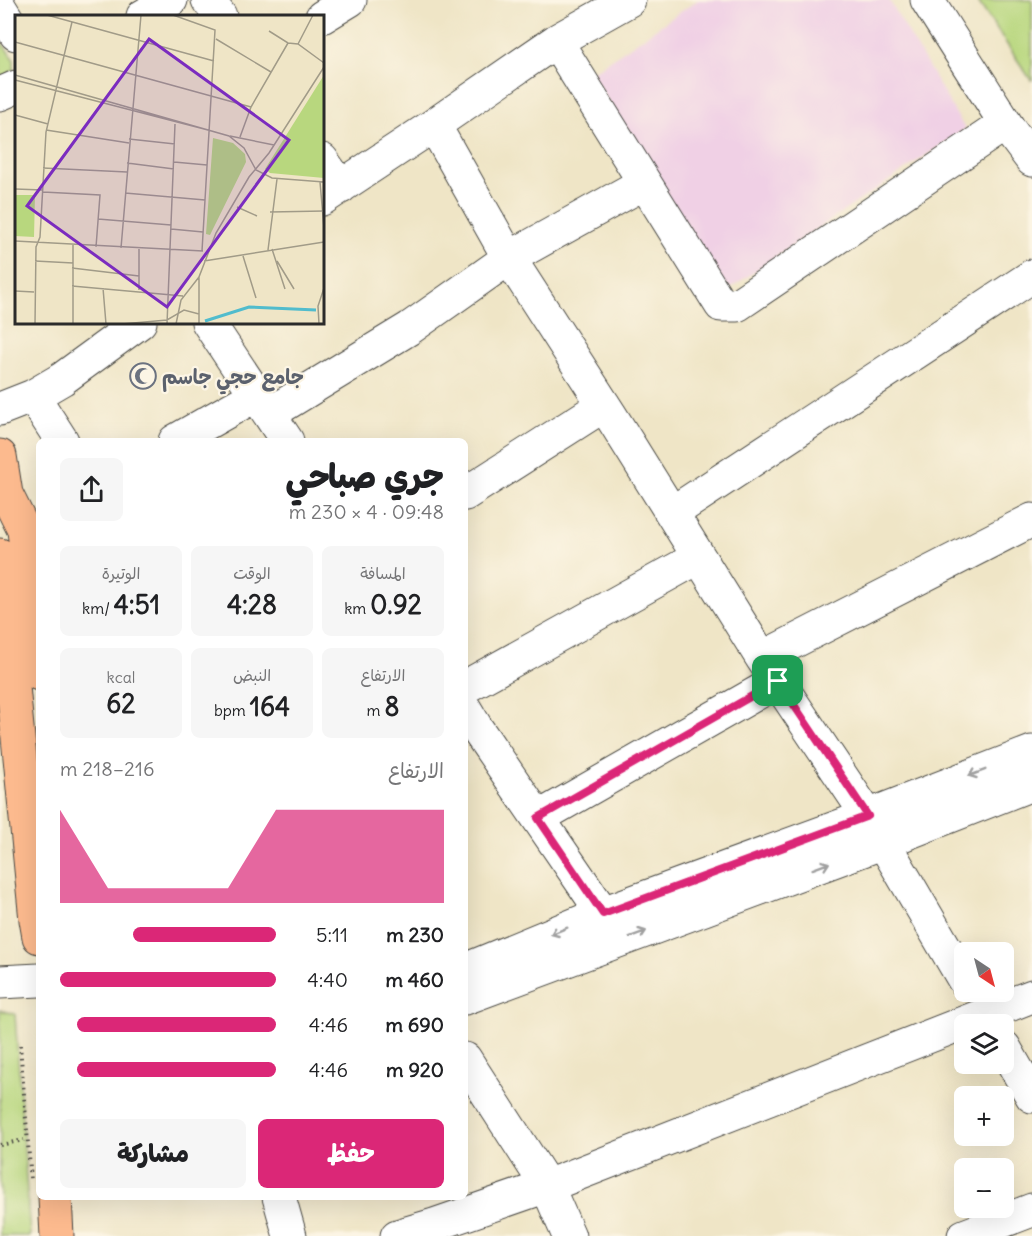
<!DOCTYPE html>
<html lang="ar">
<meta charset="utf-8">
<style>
body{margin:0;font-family:Delius,"Playpen Sans Arabic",sans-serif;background:#f6f6f6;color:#202124;direction:rtl;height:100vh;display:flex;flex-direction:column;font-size:22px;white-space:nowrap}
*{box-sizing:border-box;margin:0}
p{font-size:20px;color:#757577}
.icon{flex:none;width:33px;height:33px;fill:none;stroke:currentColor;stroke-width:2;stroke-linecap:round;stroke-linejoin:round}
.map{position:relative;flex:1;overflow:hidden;direction:ltr}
.sheet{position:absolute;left:36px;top:438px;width:432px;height:762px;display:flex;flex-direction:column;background:#fff;border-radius:9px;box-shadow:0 6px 24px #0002;direction:rtl}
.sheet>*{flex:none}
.needle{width:39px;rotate:144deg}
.tools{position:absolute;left:954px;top:942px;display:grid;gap:12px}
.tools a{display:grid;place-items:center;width:60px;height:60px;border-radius:9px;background:#fff;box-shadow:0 6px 24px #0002;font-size:30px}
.pin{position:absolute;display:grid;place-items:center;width:51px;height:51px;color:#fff;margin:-26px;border-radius:12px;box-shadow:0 3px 9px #0006}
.round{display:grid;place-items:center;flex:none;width:63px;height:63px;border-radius:9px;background:#f6f6f6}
.headline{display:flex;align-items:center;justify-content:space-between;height:102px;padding:0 24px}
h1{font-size:33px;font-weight:800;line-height:45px}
.stats{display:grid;grid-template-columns:repeat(3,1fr);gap:9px;height:102px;padding:6px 24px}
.stats div{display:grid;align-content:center;border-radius:9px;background:#f6f6f6;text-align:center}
.stats b{font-size:26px;font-weight:800}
.stats small{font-size:16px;font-weight:400}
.stats p{font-size:16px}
.chart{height:168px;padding:12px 24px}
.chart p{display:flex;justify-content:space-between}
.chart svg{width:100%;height:108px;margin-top:6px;fill:#db2777;opacity:.7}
.button{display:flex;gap:12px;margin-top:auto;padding:12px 24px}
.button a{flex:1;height:69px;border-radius:9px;background:#db2777;color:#fff;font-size:24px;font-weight:800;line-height:69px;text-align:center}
.button a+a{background:#f6f6f6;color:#202124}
ul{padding:0 24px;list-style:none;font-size:20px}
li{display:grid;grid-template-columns:96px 72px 1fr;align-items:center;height:45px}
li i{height:15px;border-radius:8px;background:#db2777}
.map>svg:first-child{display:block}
.built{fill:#f0d0e5}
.green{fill:#b8d77e;stroke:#728154;stroke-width:1.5}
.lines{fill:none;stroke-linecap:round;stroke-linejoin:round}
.minor-casing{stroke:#484742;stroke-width:35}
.major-casing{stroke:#484742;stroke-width:35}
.path{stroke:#484742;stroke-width:4;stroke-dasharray:1.5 4.5;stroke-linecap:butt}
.minor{stroke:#fff;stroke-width:33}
.major{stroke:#fcba8e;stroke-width:33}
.oneway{stroke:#a0a0a0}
.route-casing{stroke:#fff;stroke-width:12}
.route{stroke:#db2777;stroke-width:8}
.labels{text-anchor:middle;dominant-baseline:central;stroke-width:4.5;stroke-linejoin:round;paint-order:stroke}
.worship-label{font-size:20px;font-weight:bold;fill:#5b616d;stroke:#fcf5e5;text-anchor:start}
.inset-river{fill:none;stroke:#51bccd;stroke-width:3}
.inset-road{fill:none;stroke:#a19b88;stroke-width:1.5}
.view{fill:#7b2cbf;fill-opacity:0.15;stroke:#7b2cbf;stroke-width:3}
.inset-edge{fill:none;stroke:#2b2b2b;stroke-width:3}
</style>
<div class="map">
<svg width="1032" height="1236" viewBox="0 0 1032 1236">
<rect width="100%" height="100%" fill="#fcf5e5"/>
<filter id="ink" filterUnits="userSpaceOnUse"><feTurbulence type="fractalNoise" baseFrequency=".0167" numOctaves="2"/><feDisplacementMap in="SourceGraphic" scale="12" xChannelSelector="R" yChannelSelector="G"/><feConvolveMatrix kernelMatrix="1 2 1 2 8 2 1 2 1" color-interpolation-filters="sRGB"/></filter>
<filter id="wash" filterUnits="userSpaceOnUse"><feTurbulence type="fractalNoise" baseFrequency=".008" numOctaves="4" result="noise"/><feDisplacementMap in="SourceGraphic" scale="24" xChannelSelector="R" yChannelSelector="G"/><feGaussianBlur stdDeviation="1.35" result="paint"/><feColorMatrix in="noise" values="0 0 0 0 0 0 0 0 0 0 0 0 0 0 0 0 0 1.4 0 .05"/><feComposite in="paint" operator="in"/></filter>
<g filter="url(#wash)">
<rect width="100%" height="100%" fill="#efe5c6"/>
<path class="built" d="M698,0H889L965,129L723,293L591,73Z"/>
<path class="green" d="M977,0H1032V80H1031Z
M0,40L14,60V69L7,75L0,77Z
M0,1010L15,1014L30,1236H0Z"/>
</g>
<g filter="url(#ink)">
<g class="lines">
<g class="minor-casing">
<path id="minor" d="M208,0L220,16
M927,0L1011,132L1032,160
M0,8L16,34
M143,16L171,0
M322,17L350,0
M556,41L721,305H737L1005,124
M0,94L16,87
M434,125L509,258L611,416L762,658L868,816L964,980
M322,160L341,187
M322,199L434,125L556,41L629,0
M208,322L287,441
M33,396L62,441
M0,409L33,396L62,379L140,322
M269,414L410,328L509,258L644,183
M175,441L256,395
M465,494L604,405
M672,513L1032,276
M762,658L1032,520
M465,687L699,557
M465,709L477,729L603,913
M538,818L778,681
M465,970L603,913L868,816L1032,752
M0,982L39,980
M465,998L884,842L1032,784
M1004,1047L1032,1096
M465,1059L547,1186L569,1236
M279,1197L290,1236
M397,1236L434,1225L547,1186L1032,996
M964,1236L1032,1210"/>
</g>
<g class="major-casing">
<path id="major" d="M0,456L6,494L24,530L39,674
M0,555L36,920L39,937
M55,1197L57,1236"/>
</g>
<path class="path" d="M20,1045L31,1181
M0,1145L24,1140"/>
<use href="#minor" class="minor"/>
<use href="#major" class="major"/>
</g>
<defs><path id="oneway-shaft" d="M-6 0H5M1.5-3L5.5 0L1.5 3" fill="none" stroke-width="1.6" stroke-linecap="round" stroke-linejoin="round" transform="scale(1.5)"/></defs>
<g class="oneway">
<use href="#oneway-shaft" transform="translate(977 773) rotate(159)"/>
<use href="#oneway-shaft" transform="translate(821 866) rotate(-20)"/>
<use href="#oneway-shaft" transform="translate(559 931) rotate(158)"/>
<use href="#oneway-shaft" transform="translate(638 934) rotate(-20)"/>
</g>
</g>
<g class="lines" filter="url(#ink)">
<g class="route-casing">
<path id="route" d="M778,681L868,816L603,914L538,818Z"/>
</g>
<use href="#route" class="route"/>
</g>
<defs>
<g id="mosque-ring" transform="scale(1.35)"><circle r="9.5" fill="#fcf5e5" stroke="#6b7280" stroke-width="1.5"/><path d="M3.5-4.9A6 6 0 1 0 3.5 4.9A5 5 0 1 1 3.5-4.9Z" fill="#6b7280"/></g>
</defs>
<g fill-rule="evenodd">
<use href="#mosque-ring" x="143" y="376"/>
</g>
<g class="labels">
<g class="worship-label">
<text x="162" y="376">جامع حجي جاسم</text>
</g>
</g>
<g transform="translate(15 15)">
<rect width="309" height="309" fill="#efe5c6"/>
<path d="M309,60V163L255,158L250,154ZM198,123L218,128L230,139L231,147L195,220L191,219ZM0,180H20L19,222L0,221Z" fill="#b8d77e"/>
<path class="inset-river" d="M190,306L234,292L301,295"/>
<path class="inset-road" d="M32,0L199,46M158,0L200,15L187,236M254,16L273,28L283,29L309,48M201,24L256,57M0,27L236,92M283,29L298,0M0,60L214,121L229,133L241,155L257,163L309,167M0,65L193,115M0,100L33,109M31,115L114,128M215,121L259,130M225,122L236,92L273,28M114,124L160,129M159,147L192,150M112,148L159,154M28,153L112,157M305,167L309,213M0,174L28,175M28,177L85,180L81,232M110,178L190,185M222,192L242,201M255,197L309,196M83,204L156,210M156,214L188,217M0,226L188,236M106,233L126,0M257,234L270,274M253,235L262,164M228,241L241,283M20,246L58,248M189,246L309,227M262,246L279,274M57,253L124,261M57,271L168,281M88,273L91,309M124,275V234M0,276L19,277M20,309L21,232L25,222L31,117L57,7M58,309V229M107,309L152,305L169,295L184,299M152,309L160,109M161,309L166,285L184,262M184,309V262L201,218L234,162L254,138L309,52M214,309H293M304,309L303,291L309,273"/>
<path class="view" d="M134,24L274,125L152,292L12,191Z"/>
<rect width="309" height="309" class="inset-edge"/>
</g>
</svg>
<div class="tools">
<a><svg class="needle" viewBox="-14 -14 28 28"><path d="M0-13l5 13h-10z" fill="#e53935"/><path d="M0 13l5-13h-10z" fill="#757577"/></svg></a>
<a><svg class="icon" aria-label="layers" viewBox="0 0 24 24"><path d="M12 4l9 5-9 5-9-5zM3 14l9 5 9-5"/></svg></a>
<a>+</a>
<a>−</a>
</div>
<div class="pin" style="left:778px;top:681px;background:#1e9e55"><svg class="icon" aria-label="arrive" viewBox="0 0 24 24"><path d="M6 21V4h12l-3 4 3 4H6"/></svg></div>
<section class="sheet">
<div class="headline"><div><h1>جري صباحي</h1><p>09:48 · 4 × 230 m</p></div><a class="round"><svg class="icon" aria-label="share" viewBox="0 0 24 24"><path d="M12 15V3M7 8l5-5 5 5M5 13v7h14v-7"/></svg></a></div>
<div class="stats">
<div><p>المسافة</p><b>0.92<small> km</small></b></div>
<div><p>الوقت</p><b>4:28</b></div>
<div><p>الوتيرة</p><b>4:51<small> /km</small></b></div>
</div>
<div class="stats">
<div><p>الارتفاع</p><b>8<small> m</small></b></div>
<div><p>النبض</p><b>164<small> bpm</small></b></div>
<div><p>kcal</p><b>62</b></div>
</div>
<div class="chart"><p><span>الارتفاع</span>216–218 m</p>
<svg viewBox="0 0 160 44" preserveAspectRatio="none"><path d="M0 44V6L10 22L20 38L30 38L40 38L50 38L60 38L70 38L80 22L90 6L100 6L110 6L120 6L130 6L140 6L150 6L160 6V44z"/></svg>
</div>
<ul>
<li><b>230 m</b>5:11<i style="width:66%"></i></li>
<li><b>460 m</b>4:40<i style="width:100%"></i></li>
<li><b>690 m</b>4:46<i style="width:92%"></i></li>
<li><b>920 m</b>4:46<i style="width:92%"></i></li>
</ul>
<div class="button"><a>حفظ</a><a>مشاركة</a></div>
</section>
</div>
